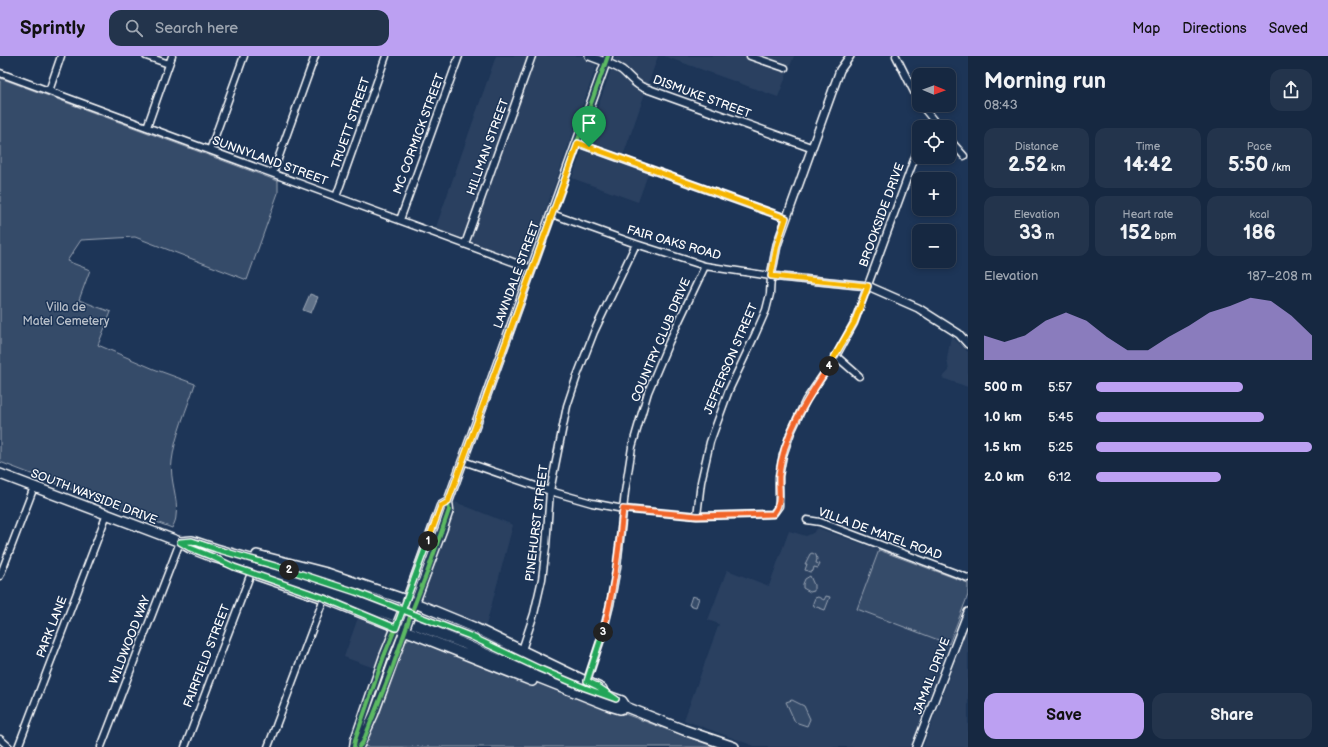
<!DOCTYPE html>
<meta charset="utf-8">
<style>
body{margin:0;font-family:"Balsamiq Sans",sans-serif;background:#23344c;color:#f1f3f6;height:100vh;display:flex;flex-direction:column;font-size:15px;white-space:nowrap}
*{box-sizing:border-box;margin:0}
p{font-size:13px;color:#9ea6b1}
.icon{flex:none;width:22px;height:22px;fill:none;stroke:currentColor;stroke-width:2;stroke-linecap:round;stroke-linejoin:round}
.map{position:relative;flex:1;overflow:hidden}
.details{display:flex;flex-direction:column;background:#162841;width:360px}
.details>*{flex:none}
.needle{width:26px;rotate:91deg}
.controls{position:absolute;left:912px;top:12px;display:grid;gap:8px}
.controls a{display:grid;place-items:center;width:44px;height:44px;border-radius:8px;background:#162841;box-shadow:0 2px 6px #0003,0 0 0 1px #35445a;font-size:20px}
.pin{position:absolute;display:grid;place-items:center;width:34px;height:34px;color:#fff;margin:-41px -17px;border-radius:50% 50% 50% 0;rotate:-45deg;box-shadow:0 0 4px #0007}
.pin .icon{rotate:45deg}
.km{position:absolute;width:20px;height:20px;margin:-10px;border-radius:50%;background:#222;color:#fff;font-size:11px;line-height:20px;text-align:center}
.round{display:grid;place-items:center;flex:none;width:42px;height:42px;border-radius:12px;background:#23344c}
.overview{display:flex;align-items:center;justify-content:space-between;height:68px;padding:0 16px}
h1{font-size:22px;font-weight:700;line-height:30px}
.stats{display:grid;grid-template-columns:repeat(3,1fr);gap:6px;height:68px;padding:4px 16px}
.stats div{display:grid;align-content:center;border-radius:10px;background:#23344c;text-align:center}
.stats b{font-size:20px;font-weight:700}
.stats small{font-size:11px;font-weight:400}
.stats p{font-size:11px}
.chart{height:112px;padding:8px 16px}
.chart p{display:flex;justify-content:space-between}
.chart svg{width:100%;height:72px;margin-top:4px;fill:#bca0f2;opacity:.7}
.action{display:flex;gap:8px;margin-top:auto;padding:8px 16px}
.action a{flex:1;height:46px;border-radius:12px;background:#bca0f2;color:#111;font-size:16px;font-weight:700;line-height:46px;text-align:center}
.action a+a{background:#23344c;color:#f1f3f6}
ul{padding:0 16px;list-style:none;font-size:13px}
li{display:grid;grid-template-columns:64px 48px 1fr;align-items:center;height:30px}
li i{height:10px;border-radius:5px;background:#bca0f2}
header{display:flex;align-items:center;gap:24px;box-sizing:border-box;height:56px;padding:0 20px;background:#bca0f2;color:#111}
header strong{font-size:19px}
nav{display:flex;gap:22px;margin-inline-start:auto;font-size:14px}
.search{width:280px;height:36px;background:#23344c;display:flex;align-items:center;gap:10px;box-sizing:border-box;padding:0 14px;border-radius:12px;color:#9ea6b1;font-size:15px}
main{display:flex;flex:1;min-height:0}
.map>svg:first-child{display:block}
.built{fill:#2a4161}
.green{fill:#364b69;stroke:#9aa5b4}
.water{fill:#617289;stroke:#a0aab8}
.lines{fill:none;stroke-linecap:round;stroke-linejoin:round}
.minor-casing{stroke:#fff;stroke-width:9}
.tertiary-casing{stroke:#fff;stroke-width:10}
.secondary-casing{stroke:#fff;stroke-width:11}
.primary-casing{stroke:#fff;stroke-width:12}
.minor{stroke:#1d3557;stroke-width:6}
.tertiary{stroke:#1d3557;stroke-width:7}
.secondary{stroke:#1d3557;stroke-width:8}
.primary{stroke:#1d3557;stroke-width:9}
.secondary-bridge-casing{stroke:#fff;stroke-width:11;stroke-linecap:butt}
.secondary-bridge{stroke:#1d3557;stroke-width:8}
.cycleway-casing{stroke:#1d3557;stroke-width:6}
.cycleway{stroke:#5cba63;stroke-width:4}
.split-1-casing{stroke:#fff;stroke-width:8}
.split-2-casing{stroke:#fff;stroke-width:8}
.split-3-casing{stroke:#fff;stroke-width:8}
.split-4-casing{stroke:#fff;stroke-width:8}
.split-5-casing{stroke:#fff;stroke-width:8}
.split-1{stroke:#f5b400;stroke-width:5}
.split-2{stroke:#22a559;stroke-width:5}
.split-3{stroke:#22a559;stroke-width:5}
.split-4{stroke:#f0652b;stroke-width:5}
.split-5{stroke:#f5b400;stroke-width:5}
.labels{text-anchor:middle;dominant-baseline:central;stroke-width:3;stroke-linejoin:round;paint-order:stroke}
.street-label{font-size:12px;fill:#fff;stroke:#1d3557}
.park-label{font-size:12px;fill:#b9c0ca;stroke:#1d3557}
</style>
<header>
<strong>Sprintly</strong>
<div class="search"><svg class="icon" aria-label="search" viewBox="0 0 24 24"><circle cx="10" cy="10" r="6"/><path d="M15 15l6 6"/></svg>Search here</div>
<nav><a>Map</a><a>Directions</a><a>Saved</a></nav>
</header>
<main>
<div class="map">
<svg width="968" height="691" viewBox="0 0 968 691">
<rect width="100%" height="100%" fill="#1d3557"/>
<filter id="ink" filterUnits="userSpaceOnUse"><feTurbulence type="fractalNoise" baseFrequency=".025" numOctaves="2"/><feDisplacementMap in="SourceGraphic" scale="8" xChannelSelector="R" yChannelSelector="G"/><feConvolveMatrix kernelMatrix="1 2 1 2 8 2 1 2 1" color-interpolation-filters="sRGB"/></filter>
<g filter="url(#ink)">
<path class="built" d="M496,0H600L528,204L526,206L472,187L470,184V180L490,124L484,121L465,177L462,182L458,183L435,174Z
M616,0H658L623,100L586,84Z
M664,0H794L778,41Z
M583,92L649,115L638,146L572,122Z
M951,280L968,296V331L942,322L949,315L947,303Z
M455,446L513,469L485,573L423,547L422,544Z
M818,472L879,494L857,553L949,588L911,691H757L684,664L719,568L708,564L727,514L769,530L789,475L806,480L813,477Z
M359,559L388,571L389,573L390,576L377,613L344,601Z
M968,570V691H923L945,632Z"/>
<path class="green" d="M0,22L278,125V137L247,224L135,181L81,184L67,205L90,214L79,244L111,256L98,289L154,313L195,328C187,353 175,379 172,405C169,424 179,442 176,460C176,464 174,468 172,472L0,406Z
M879,494L968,527V539L949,588L857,553Z
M812,497L816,499L817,503L816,507L820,508L818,512L814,511L813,515L810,516L805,514L807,508H805L810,498Z
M810,520L814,529V535L810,536L803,532V528L805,523Z
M692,540L699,542L696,551L689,549Z
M826,540L830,541L825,554L814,550L813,547L815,542L818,541L824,544Z
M412,581L417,582L715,691H365L405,587L408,583Z
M792,644L804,650L810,663L807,670L795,666L786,646Z"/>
<path class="water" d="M310,238L318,241L311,257L303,254Z"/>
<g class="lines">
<g class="minor-casing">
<path id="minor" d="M146,0L169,8
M750,0L785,12
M896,0L919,46
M0,17L532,213
M49,35L61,0
M921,49L939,71
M147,71L172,0
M949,83L964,100
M577,87L786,162
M210,94L244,0
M273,117L315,0
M336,141L386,0
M552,158L636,188L705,210L771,220L770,238L766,254L755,279L729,334L710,386L701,426L697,460
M400,164L459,0
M465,188L532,0
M836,300L859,320
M463,405L550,435L592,447L623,453L697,460L773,458L779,450V420L783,399L791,376L806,344L836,300L854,267L919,90
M807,464L820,466L968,522
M0,520L34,431
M522,594L534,558L542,523L546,491L550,435L567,350L577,320L594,276L636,188
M587,625L602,580L610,549L617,511L625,436L632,391L648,336L669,286L705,210
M0,683L9,691
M18,691L107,458
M101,691L180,486
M185,691L251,517
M268,691L324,542"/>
</g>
<g class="tertiary-casing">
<path id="tertiary" d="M589,0C600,4 612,8 622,14C629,20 633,26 642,31L812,92
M850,0L840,14L777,189L771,220L868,230L918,252L959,278L968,288
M916,691L968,556"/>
</g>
<g class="secondary-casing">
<path id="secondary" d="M405,549L441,450L448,446
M413,552L443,472L449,454L448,446L608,0
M354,691L355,684L384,600L398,566
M359,691L374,658L406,570"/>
</g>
<g class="primary-casing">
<path id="primary" d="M0,418L180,486L190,492L213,501L303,526L392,559L462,587L537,621L610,650L620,653L626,651L684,674L734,691
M180,486L192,485L216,493L289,514L356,536L470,580L538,612L585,632L622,645L626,651
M257,499L327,517L415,547L473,571L602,633
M257,519L324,542L532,625"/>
</g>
<use href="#minor" class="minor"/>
<use href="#tertiary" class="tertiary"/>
<use href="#secondary" class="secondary"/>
<use href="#primary" class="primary"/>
<g class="secondary-bridge-casing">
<path id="secondary-bridge" d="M398,566L405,549
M406,570L413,552"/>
</g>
<use href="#secondary-bridge" class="secondary-bridge"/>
<g class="cycleway-casing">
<path id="cycleway" d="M216,493L289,514L356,536L470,580L538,612L585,632L617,643
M354,691L355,684L384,600L405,549L441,450L448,446
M359,691L363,686L393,610L412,555L427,517L449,454L448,446L608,0"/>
</g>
<use href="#cycleway" class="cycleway"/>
</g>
</g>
<g class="lines" filter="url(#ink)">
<g class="split-1-casing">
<path id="split-1" d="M428,485L441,450L448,446L578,87L589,91"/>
</g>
<g class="split-2-casing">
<path id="split-2" d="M289,514L216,493L192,485L180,486L190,492L213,501L234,511L324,542L396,572L428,485"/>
</g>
<g class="split-3-casing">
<path id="split-3" d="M289,514L356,536L470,580L538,612L585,632L616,643L597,630L587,625L603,576"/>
</g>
<g class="split-4-casing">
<path id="split-4" d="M603,576C614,535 619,495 623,453L697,460L773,458C783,447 778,434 779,420C783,379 807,343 829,310"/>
</g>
<g class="split-5-casing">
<path id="split-5" d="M589,91L786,162L777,189L771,220L868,230L854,267L829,310"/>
</g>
<use href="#split-1" class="split-1"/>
<use href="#split-2" class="split-2"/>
<use href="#split-3" class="split-3"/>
<use href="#split-4" class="split-4"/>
<use href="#split-5" class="split-5"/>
</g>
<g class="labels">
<g class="street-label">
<text transform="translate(702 41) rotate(20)">DISMUKE STREET</text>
<text transform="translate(351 67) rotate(-71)">TRUETT STREET</text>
<text transform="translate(419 78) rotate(-70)">MC CORMICK STREET</text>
<text transform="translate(488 91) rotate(-70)">HILLMAN STREET</text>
<text transform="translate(270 105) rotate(20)">SUNNYLAND STREET</text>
<text transform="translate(882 159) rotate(-70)">BROOKSIDE DRIVE</text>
<text transform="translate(674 187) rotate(16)">FAIR OAKS ROAD</text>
<text transform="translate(517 219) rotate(-70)">LAWNDALE STREET</text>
<text transform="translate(661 284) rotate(-67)">COUNTRY CLUB DRIVE</text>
<text transform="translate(731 303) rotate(-67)">JEFFERSON STREET</text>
<text transform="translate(94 441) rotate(21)">SOUTH WAYSIDE DRIVE</text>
<text transform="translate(537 467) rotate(-83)">PINEHURST STREET</text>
<text transform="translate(880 478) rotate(20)">VILLA DE MATEL ROAD</text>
<text transform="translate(52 571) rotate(-69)">PARK LANE</text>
<text transform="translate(130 584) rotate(-69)">WILDWOOD WAY</text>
<text transform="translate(207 600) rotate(-69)">FAIRFIELD STREET</text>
<text transform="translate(932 620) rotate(-69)">JAMAIL DRIVE</text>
</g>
<g class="park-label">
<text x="66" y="251">Villa de<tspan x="66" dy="14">Matel Cemetery</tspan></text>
</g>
</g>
</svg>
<div class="controls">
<a><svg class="needle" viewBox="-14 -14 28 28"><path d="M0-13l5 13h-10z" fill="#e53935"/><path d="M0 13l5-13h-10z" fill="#9ea6b1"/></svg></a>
<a><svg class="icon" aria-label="locate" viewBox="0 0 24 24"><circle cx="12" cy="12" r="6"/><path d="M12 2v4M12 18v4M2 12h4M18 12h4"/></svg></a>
<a>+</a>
<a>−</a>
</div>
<div class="pin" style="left:589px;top:91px;background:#1e9e55"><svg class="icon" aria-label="arrive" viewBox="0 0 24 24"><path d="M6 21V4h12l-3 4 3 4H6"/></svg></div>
<b class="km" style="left:428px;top:485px">1</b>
<b class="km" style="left:289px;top:514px">2</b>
<b class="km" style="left:603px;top:576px">3</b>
<b class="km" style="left:829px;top:310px">4</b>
</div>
<section class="details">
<div class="overview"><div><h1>Morning run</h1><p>08:43</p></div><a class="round"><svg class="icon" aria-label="share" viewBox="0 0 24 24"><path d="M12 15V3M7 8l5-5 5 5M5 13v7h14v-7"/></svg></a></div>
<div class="stats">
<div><p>Distance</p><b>2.52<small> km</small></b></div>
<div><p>Time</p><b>14:42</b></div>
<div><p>Pace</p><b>5:50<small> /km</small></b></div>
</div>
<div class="stats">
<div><p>Elevation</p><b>33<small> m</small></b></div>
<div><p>Heart rate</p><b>152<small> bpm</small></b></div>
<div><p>kcal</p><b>186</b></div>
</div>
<div class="chart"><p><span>Elevation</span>187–208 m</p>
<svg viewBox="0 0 160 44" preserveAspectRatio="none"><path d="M0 44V29L10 33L20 29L30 20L40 15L50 20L60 30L70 38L80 38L90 30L100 23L110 15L120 11L130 6L140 8L150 17L160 29V44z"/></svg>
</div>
<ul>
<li><b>500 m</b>5:57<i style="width:68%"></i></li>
<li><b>1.0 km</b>5:45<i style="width:78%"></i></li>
<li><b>1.5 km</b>5:25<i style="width:100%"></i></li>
<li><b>2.0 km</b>6:12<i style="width:58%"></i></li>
</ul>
<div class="action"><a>Save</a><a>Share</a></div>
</section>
</main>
